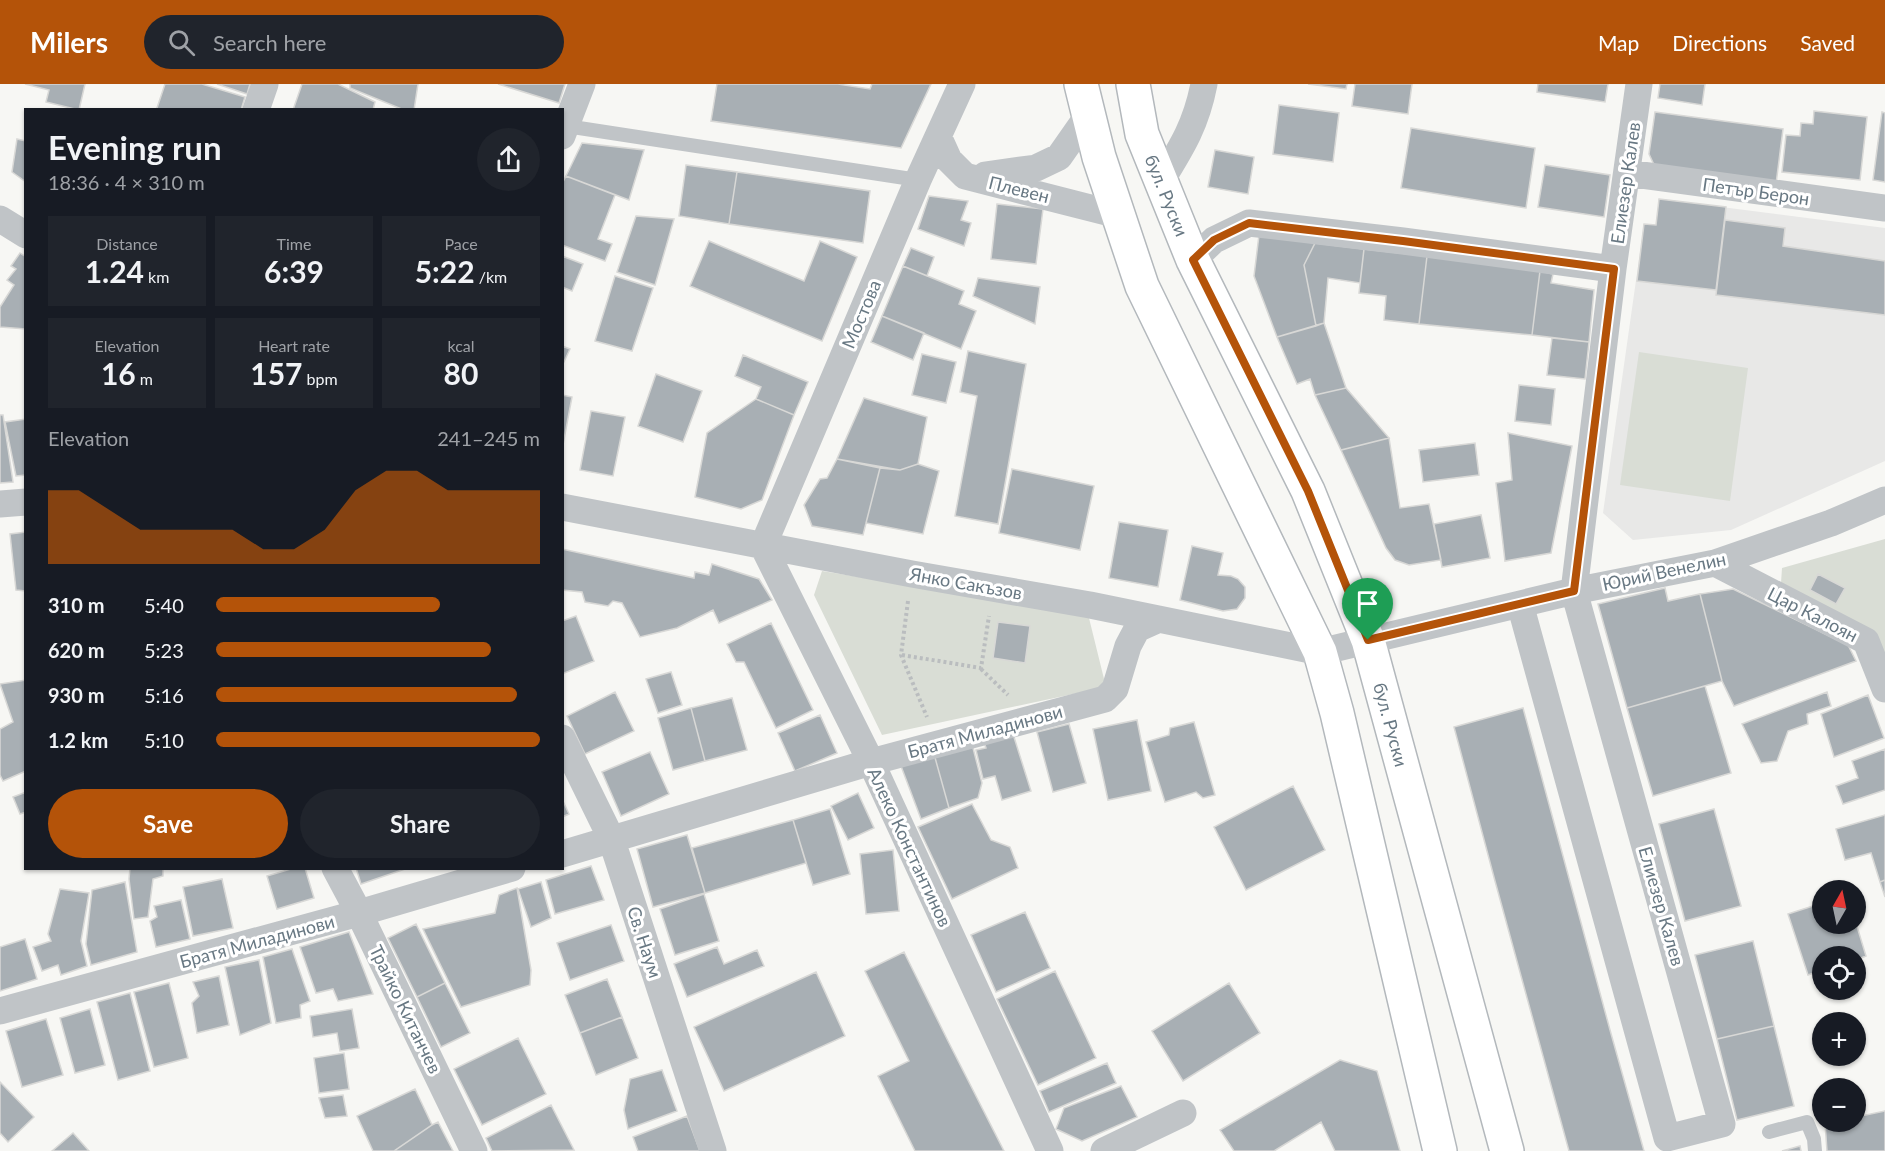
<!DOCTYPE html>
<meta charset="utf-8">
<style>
body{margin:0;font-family:Lato,sans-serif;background:#20242c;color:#f1f3f6;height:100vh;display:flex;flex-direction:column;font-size:22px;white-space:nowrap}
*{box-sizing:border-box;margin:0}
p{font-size:20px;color:#9ea1a6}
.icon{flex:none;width:33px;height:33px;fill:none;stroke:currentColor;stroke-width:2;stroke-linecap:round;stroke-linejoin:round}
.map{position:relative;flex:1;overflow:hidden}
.details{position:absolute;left:24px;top:24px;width:540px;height:762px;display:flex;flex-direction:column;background:#171b24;border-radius:0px;box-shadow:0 2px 4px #0004}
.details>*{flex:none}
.needle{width:39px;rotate:9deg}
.tools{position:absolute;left:1812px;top:796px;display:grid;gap:12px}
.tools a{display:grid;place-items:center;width:54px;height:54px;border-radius:50%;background:#171b24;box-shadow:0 2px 4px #0004;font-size:30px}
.pin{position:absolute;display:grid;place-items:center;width:51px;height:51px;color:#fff;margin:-62px -26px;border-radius:50% 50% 50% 0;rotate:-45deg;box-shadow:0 0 6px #0007}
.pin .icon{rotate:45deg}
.round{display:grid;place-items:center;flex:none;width:63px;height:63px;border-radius:32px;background:#20242c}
.head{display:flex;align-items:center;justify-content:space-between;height:102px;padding:0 24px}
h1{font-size:33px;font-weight:700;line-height:45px}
.metrics{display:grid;grid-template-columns:repeat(3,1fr);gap:9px;height:102px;padding:6px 24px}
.metrics div{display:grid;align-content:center;border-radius:0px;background:#20242c;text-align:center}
.metrics b{font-size:30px;font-weight:700}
.metrics small{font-size:16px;font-weight:400}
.metrics p{font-size:16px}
.chart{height:168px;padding:12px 24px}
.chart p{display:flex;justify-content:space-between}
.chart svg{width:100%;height:108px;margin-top:6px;fill:#b45309;opacity:.7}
.primary-button{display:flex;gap:12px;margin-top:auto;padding:12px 24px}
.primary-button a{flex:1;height:69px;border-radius:36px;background:#b45309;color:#fff;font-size:24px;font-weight:700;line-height:69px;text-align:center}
.primary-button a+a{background:#20242c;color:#f1f3f6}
ul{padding:0 24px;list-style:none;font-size:20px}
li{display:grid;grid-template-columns:96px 72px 1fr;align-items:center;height:45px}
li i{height:15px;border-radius:8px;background:#b45309}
header{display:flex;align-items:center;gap:36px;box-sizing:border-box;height:84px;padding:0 30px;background:#b45309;color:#fff}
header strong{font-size:28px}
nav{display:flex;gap:33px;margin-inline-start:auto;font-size:21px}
.search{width:420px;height:54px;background:#20242c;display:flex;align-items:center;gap:15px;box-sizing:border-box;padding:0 21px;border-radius:33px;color:#9ea1a6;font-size:22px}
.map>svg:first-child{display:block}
.built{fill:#e8e8e7}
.green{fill:#d9ddd5}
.building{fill:#a8afb4;stroke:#d8d8d6;stroke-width:1.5}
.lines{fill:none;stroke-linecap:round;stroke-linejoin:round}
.secondary-casing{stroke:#b3b8bc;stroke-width:36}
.path{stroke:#babdbf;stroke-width:4;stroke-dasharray:3 3;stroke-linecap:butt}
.lane{stroke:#c0c4c7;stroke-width:14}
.street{stroke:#c0c4c7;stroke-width:27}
.secondary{stroke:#fff;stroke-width:33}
.route-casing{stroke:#fff;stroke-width:12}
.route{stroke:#b45309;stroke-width:8}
.labels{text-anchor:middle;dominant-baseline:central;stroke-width:6;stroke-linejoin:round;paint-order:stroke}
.street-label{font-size:18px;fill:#687883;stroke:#fff}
</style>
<header>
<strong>Milers</strong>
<div class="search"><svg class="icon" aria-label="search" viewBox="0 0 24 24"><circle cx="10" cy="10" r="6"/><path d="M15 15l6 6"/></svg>Search here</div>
<nav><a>Map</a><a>Directions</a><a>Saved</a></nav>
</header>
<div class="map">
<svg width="1885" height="1067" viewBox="0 0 1885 1067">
<rect width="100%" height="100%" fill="#f7f7f4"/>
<path class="built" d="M1659,115L1885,144V377L1731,446L1633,456L1603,429L1644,140L1656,141Z"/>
<path class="green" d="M1639,268L1748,284L1730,417L1620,401Z
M1885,455V585L1781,499L1782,484Z
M822,487L1088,530L1106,603L882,651L814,511Z"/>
<path class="building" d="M25,0H85L79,26L46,18L49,6Z
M165,0H202L245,13L241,26H158L157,24Z
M217,0H250L247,10Z
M302,0H338L375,18L373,26H293Z
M350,0H418L414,26H404L350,4Z
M498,0H565L559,19Z
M717,0H838L870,5L872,0H931L901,64L711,37Z
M1308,0H1347L1346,5Z
M1355,0H1412L1408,30L1352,22Z
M1538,0H1608L1605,18L1537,8Z
M1660,0H1705L1702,21L1658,14Z
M1279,21L1339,29L1333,78L1273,70Z
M1814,27L1867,33L1860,96L1782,88L1786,51L1800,52L1801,39L1813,40Z
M1655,28L1783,45L1776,100L1655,83L1649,70Z
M1882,28L1885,29V98L1873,96Z
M1411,44L1535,64L1526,124L1401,104Z
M17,55L26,57V98L12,88Z
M582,59L644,66L629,116L566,92Z
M1215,66L1254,73L1248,110L1208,103Z
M686,81L737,88L729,140L679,132Z
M1545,81L1610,91L1604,133L1538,123Z
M737,88L870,107L863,159L729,140Z
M566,92L615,111L598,155L612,160L605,177L562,161V100Z
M929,112L968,117L961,136L971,139L964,162L918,145Z
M1659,115L1726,123L1716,206L1637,197L1644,140L1656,141Z
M997,120L1043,125L1036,180L991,175Z
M636,132L674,135L655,201L617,188Z
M1725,136L1785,144L1783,162L1885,177V231L1716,211Z
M1259,151L1315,159L1304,181L1316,242L1277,253L1254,192Z
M709,157L804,197L820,157L857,173L822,257L690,202Z
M1315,159L1364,165L1360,199L1328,194L1324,239L1316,242L1304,181Z
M911,164L934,173L927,192L903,182Z
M1364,165L1427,172L1419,240L1384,236L1386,212L1359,209Z
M20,169L26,173V245L0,243V223L14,201L7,196L16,185L11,182Z
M562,172L583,180L572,207L562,203Z
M1427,172L1540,187L1532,251L1419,240Z
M903,182L964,207L959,220L976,227L961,265L882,232Z
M1540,187L1553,190L1551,199L1594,206L1589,258L1532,251Z
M615,192L653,204L632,267L595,257Z
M978,194L1040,203L1035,240L973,212Z
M882,232L924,249L913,276L871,258Z
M1324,239L1346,304L1315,311L1310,295L1297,300L1277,253Z
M1552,254L1589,258L1585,295L1547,291Z
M562,262L570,265L562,282Z
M968,267L1026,280L998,440L955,432L977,312L960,308Z
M922,270L956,278L946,319L912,311Z
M743,271L808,298L794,331L756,315L761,303L735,292Z
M656,290L702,307L683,358L638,342Z
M1519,301L1555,305L1551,341L1515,337Z
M1346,304L1389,354L1341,366L1315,311Z
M562,311L572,313L562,366Z
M864,314L927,333L918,380L900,386L837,375Z
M756,315L794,331L762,416L741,425L695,413L707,349Z
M591,327L625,333L613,392L580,386Z
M0,331H3L13,398L0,399Z
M26,335V391L16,392L5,338Z
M1508,349L1572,362L1551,469L1505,477L1496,399L1512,396Z
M1389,354L1400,424L1429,420L1441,476L1409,481L1395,476L1386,464L1341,366Z
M1475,359L1479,391L1423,398L1419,366Z
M837,375L880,384L863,451L812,442L804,421L820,395L827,394Z
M918,380L939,387L923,450L866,439L880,384L900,386Z
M1012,385L1094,402L1080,466L999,449Z
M1481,431L1490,474L1442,483L1434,440Z
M1119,438L1168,446L1158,503L1109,494Z
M26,448V507L16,506L10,450Z
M1192,462L1223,469L1218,491L1231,492L1238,495L1245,503V514L1237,525L1223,527L1180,516Z
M562,465L694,494L695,488L709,491L712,480L759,495L772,516L719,539L713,526L677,544L640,553L622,519L613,517L608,522L585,518L582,508L562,506Z
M1818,490L1845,504L1836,520L1810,506Z
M1665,504L1668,517L1700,510L1722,597L1627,624L1598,520Z
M1733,505L1848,561L1856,577L1734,622L1722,597L1700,510Z
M576,532L594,577L562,590V537Z
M998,538L1030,542L1025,579L993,574Z
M771,539L813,626L776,644L744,578H736L727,560Z
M671,588L682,621L658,629L646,595Z
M26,596V687L3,697L0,691V645L13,638L0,600Z
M1705,602L1731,689L1653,712L1627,624Z
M615,608L634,647L585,670L567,632Z
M1827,608L1831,622L1807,630L1808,640L1788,647L1777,677L1761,679L1742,640Z
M1868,611L1884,654L1834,673L1821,630Z
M732,614L747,666L705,677L691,624Z
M691,624L705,677L673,686L658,634Z
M1523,624L1610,946L1644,1067H1569L1495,797L1454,643Z
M820,631L837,669L795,687L778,649Z
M1137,636L1151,707L1108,716L1093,645Z
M1194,638L1215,711L1203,714L1196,708L1165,718L1146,658L1169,651L1170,644Z
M1069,640L1086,699L1053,708L1037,648Z
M1013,650L1031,707L1002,716L995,692L983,695L976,666L986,664L984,658Z
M972,660L982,699L978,714L949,724L934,670Z
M1885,665V706L1843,720L1836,702L1858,694L1852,677Z
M650,668L669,710L621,732L602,688Z
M934,670L949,724L921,735L901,682Z
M1293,702L1325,766L1246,806L1214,743Z
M26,708V728L20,730L13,713Z
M858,709L874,744L848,756L831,722Z
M562,715L569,730L562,733Z
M972,720L991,756L1010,763L1018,784L952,815L918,743Z
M830,725L850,790L813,801L793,736Z
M1714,725L1741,822L1685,837L1659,740Z
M1885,731V796L1880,798L1871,769L1845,776L1836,745Z
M793,736L806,779L705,809L692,764Z
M687,751L705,809L653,823L637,765Z
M893,766L899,827L866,830L860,770Z
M591,782L604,816L555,830L546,796Z
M130,784H163V792L153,795L148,833L134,835L129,795Z
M294,784H305L314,814L277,825L267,792Z
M356,784H408L361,800Z
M222,795L233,844L193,852L183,803Z
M1885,796V813L1880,798Z
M125,798L137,868L91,881L86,860L92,806Z
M541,798L551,834L531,843L518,805Z
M517,804L531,886L530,901L461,923L423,845L495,829L499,811Z
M60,805L89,809L81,857L87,882L61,891L58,881L42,887L33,863L51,857L48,850Z
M704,810L719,857L675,871L660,825Z
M181,816L190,855L156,863L150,837L157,833L154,822Z
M1822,819V840L1856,839L1866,872L1856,876V873H1822V886L1808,891L1788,830Z
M1025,828L1050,884L996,908L971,851Z
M416,840L445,899L417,913L388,854Z
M611,841L624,877L570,896L557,859Z
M349,848L373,910L338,917L333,905L316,909L300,863Z
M25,855L37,895L0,907V863Z
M1753,857L1774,942L1717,955L1695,871Z
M717,863L724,880L757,866L764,882L687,913L674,880Z
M292,865L310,917L300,921L301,934L276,939L263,873Z
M904,868L948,957L1004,1067H915L878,992L909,977L865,887Z
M259,876L271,939L240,951L225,883Z
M1055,887L1096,974L1038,1001L997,915Z
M816,888L845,952L724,1007L694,943Z
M219,892L229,941L197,949L192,919L199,912L193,898Z
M607,895L622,933L580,949L565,911Z
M169,899L188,974L154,983L134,908Z
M445,899L470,949L441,963L417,913Z
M1229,899L1260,949L1183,997L1152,947Z
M130,909L150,987L118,996L97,918Z
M90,925L105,981L75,989L60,934Z
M352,925L359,964L340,967L337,949L313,953L310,932Z
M622,933L638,974L596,991L580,949Z
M46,935L63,991L22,1003L6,947Z
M1774,942L1794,1022L1737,1036L1717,955Z
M518,954L546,1010L482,1041L454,985Z
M344,969L349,1005L319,1009L314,974Z
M1340,976L1377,987L1400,1067H1335L1321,1038L1274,1067H1234L1220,1046Z
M1107,979L1116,999L1049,1028L1040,1007Z
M662,986L677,1027L628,1045L624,1026L630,995Z
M0,998L34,1033L8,1058L0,1049Z
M1121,1002L1137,1033L1082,1057L1056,1045L1064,1024Z
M415,1005L432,1041L394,1067H373L357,1032Z
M343,1011L347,1032L325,1034L319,1014Z
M551,1021L574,1066L492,1067L486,1054Z
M1885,1027V1067H1827L1825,1039L1856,1038V1033Z
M687,1032L700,1067H638L633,1053Z
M438,1038L453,1067H394L432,1041Z
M73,1049L89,1067H52Z
M1800,1062L1801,1067H1782Z"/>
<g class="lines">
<g class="secondary-casing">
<g id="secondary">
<path d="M1081,0L1099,73L1142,202L1320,568L1337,629L1440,1067"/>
<path id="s1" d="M1133,0L1142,50L1193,176L1308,407L1368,556L1507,1067"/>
</g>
</g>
<path class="path" d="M908,517L901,571L927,633
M902,571L981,584L989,532
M981,585L1008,611"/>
<path class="lane" d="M566,42L918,96
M1769,1048L1807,1038L1814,1055L1815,1067"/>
<path class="street" d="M256,26L265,0
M562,52L582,0
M939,54L949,76L965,92L1118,131
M1627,89L1885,124
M985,91L1036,84L1059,73L1087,33
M1161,97C1182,63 1196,41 1204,0
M0,135L26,151
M1193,176L1214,156L1249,139L1403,157L1613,185
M0,420L26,418
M562,423L912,490L1090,521L1320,568L1574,507L1715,479L1831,439L1885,416
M763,462L871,678L1050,1067
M763,462L918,96L962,0
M1715,479L1866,557L1885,605
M1520,520L1667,1054L1722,1040L1574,507L1613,185L1639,0
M562,654L611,754L713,1067
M562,770L871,678L1105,615L1115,605L1128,562L1137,545L1157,536
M335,784L359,829L474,1067
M0,927L359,829L512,784
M1104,1067L1183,1029"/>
<use href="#secondary" class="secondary"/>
</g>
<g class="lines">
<g class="route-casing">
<path id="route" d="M1249,139L1403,157L1614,185L1574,507L1368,556L1308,407L1193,176L1214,156Z"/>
</g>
<use href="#route" class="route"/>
</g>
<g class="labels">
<g class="street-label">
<text transform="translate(1625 99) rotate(-82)">Елиезер Калев</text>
<text transform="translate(1019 105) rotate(14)">Плевен</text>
<text transform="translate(1756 107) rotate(8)">Петър Берон</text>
<text stroke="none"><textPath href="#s1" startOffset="117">бул. Руски</textPath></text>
<text transform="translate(861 230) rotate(-67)">Мостова</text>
<text transform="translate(1664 487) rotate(-12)">Юрий Венелин</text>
<text transform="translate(966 499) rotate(10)">Янко Сакъзов</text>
<text transform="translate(1813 530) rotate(27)">Цар Калоян</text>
<text stroke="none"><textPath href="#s1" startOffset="693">бул. Руски</textPath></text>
<text transform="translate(985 647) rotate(-15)">Братя Миладинови</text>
<text transform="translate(910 763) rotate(65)">Алеко Константинов</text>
<text transform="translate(1662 822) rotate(74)">Елиезер Калев</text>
<text transform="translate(257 857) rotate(-15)">Братя Миладинови</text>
<text transform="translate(645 858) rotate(72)">Св. Наум</text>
<text transform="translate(406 925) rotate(64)">Трайко Китанчев</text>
</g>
</g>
</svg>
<div class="tools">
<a><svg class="needle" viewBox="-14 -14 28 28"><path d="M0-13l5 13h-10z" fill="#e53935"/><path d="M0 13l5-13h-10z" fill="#9ea1a6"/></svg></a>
<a><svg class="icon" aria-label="locate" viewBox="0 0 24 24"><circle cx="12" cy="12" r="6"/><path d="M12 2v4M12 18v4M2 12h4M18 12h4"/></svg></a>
<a>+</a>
<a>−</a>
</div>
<div class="pin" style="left:1368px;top:556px;background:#1e9e55"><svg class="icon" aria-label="arrive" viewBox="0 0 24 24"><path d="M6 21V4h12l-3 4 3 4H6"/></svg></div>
<section class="details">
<div class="head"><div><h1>Evening run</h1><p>18:36 · 4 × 310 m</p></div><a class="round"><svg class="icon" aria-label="share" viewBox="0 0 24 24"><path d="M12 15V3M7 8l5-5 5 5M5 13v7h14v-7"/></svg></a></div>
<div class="metrics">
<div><p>Distance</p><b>1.24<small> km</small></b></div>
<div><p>Time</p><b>6:39</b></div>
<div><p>Pace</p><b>5:22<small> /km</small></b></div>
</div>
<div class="metrics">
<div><p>Elevation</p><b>16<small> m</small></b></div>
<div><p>Heart rate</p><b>157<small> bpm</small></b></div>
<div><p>kcal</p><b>80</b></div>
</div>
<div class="chart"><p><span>Elevation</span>241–245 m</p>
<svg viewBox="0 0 160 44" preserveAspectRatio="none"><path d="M0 44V14L10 14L20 22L30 30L40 30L50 30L60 30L70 38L80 38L90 30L100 14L110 6L120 6L130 14L140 14L150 14L160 14V44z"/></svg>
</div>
<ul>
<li><b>310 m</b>5:40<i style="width:69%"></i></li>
<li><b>620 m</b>5:23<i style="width:85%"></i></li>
<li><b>930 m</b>5:16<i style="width:93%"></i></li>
<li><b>1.2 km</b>5:10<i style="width:100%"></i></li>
</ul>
<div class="primary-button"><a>Save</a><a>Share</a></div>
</section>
</div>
